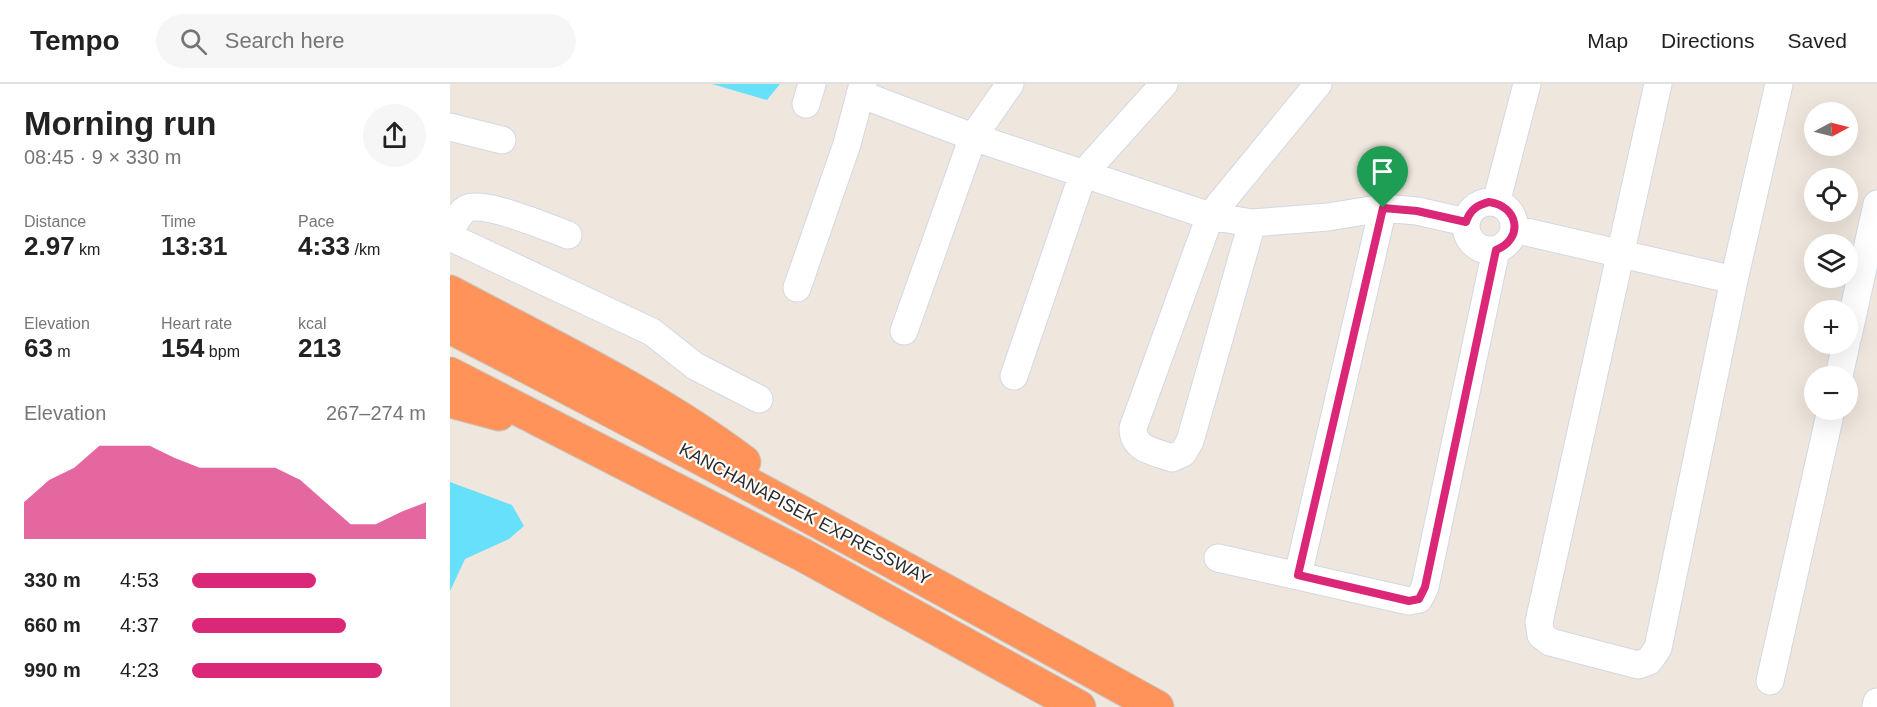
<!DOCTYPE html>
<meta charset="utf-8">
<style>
body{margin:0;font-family:Helvetica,sans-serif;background:#f6f6f6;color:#222;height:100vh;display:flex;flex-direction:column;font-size:22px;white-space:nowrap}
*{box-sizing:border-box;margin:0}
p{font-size:20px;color:#767676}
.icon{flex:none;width:33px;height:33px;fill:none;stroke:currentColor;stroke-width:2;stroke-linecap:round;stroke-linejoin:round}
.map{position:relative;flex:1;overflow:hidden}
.sheet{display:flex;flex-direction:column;background:#fff;width:450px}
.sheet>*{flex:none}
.needle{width:39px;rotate:83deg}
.fabs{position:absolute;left:1354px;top:18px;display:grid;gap:12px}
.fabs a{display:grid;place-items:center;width:54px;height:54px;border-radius:50%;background:#fff;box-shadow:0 6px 24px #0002;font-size:30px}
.pin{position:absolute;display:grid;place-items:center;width:51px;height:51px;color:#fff;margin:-62px -26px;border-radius:50% 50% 50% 0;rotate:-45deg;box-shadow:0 0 6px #0007}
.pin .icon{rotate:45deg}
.round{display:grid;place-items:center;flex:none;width:63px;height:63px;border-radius:32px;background:#f6f6f6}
.summary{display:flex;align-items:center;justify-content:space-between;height:102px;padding:0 24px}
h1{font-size:33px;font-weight:800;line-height:45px}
.metrics{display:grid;grid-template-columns:repeat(3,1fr);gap:9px;height:102px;padding:6px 24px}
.metrics div{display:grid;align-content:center}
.metrics b{font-size:26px;font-weight:800}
.metrics small{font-size:16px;font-weight:400}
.metrics p{font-size:16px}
.chart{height:168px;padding:12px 24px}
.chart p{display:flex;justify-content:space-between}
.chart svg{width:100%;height:108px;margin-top:6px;fill:#db2777;opacity:.7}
ul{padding:0 24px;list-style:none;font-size:20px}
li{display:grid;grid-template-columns:96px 72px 1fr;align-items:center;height:45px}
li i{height:15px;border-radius:8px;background:#db2777}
header{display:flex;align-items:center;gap:36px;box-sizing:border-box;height:84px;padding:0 30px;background:#fff;border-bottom:2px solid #e0e0e0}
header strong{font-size:28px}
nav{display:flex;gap:33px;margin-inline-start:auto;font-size:21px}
.search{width:420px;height:54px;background:#f6f6f6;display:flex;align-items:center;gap:15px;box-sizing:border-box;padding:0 21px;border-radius:33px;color:#767676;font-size:22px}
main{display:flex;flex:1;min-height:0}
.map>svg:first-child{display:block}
.water{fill:#67e0fb}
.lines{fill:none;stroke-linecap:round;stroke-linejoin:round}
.minor-casing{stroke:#d2d8e6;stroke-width:29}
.highway-casing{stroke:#c8c8c8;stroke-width:35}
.minor{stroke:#fff;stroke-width:27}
.highway{stroke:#ff9359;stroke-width:33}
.route-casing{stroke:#fff;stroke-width:12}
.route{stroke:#db2777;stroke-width:8}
.labels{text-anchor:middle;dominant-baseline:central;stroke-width:4.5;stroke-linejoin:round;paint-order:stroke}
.street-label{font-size:18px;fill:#2c2c2c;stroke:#fff}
</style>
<header>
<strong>Tempo</strong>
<div class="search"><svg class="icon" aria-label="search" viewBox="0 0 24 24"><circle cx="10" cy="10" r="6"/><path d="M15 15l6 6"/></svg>Search here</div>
<nav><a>Map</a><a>Directions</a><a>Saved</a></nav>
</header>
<main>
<section class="sheet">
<div class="summary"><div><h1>Morning run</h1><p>08:45 · 9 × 330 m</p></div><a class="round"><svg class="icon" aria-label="share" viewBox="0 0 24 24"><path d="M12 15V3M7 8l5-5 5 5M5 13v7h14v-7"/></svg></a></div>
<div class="metrics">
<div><p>Distance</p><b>2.97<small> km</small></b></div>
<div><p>Time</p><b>13:31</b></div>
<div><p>Pace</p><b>4:33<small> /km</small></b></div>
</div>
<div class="metrics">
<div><p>Elevation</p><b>63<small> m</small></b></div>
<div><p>Heart rate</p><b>154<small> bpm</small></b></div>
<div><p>kcal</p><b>213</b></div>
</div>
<div class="chart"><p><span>Elevation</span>267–274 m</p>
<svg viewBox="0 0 160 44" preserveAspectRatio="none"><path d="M0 44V29L10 20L20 15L30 6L40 6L50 6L60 11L70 15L80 15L90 15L100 15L110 20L120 29L130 38L140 38L150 33L160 29V44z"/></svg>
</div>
<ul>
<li><b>330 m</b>4:53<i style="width:53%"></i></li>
<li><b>660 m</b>4:37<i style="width:66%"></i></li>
<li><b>990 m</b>4:23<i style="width:81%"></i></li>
</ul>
</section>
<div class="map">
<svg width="1427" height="623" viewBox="0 0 1427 623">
<rect width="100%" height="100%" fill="#efe6dd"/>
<path class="water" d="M262,0H330L317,16Z
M0,398L62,421L74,442L59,455L15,475L0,507Z"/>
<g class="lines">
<g class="minor-casing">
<path id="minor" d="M1208,0L1089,538L1091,551L1100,558L1188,581L1199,577L1208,564L1284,196L1329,0
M410,10L523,53L760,132L802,139L878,133L933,124L967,127L1016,138
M356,20L362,0
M0,43L52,56
M1016 142a24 24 0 1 1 48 0a24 24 0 1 1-48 0Z
M1046,119L1077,0
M802,139L740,357L733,369L722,374C704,367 683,366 683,344L760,132L868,0
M1064,145L1284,196
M0,148C4,141 8,130 16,125C31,115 99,144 118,151
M0,153L202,248L245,282L309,315
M347,204L397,60L413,0
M454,247L523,53L560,0
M1398,252L1427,120
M564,292L633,90L714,0
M1389,292L1396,260
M768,474L959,517L969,515L975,503L1046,166
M848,491L933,124
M1320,597L1381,326
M1426,623L1427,618"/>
</g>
<g class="highway-casing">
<path id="highway" d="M0,208C99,261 204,310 294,378
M0,243C238,365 473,494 707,623
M0,290L353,471L629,623
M0,317L49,330"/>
</g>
<use href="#minor" class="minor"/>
<use href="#highway" class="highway"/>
</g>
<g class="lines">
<g class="route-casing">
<path id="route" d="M1039,118C1069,122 1074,155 1046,166L975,503L969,515L959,517L848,491L933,124L967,127L1016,138C1020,126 1027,121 1039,118Z"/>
</g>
<use href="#route" class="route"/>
</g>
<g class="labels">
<g class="street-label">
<text transform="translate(355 430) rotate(28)">KANCHANAPISEK EXPRESSWAY</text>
</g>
</g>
</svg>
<div class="fabs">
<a><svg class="needle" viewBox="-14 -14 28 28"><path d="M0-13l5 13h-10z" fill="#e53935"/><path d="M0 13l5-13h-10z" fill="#767676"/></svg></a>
<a><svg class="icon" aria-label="locate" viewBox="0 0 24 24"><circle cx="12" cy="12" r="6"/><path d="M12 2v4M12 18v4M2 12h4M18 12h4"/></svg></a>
<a><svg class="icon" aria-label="layers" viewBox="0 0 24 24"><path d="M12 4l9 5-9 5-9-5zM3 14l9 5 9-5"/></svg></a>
<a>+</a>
<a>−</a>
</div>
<div class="pin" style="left:933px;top:124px;background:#1e9e55"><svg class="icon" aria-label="arrive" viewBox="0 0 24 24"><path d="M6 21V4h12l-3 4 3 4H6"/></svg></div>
</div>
</main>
